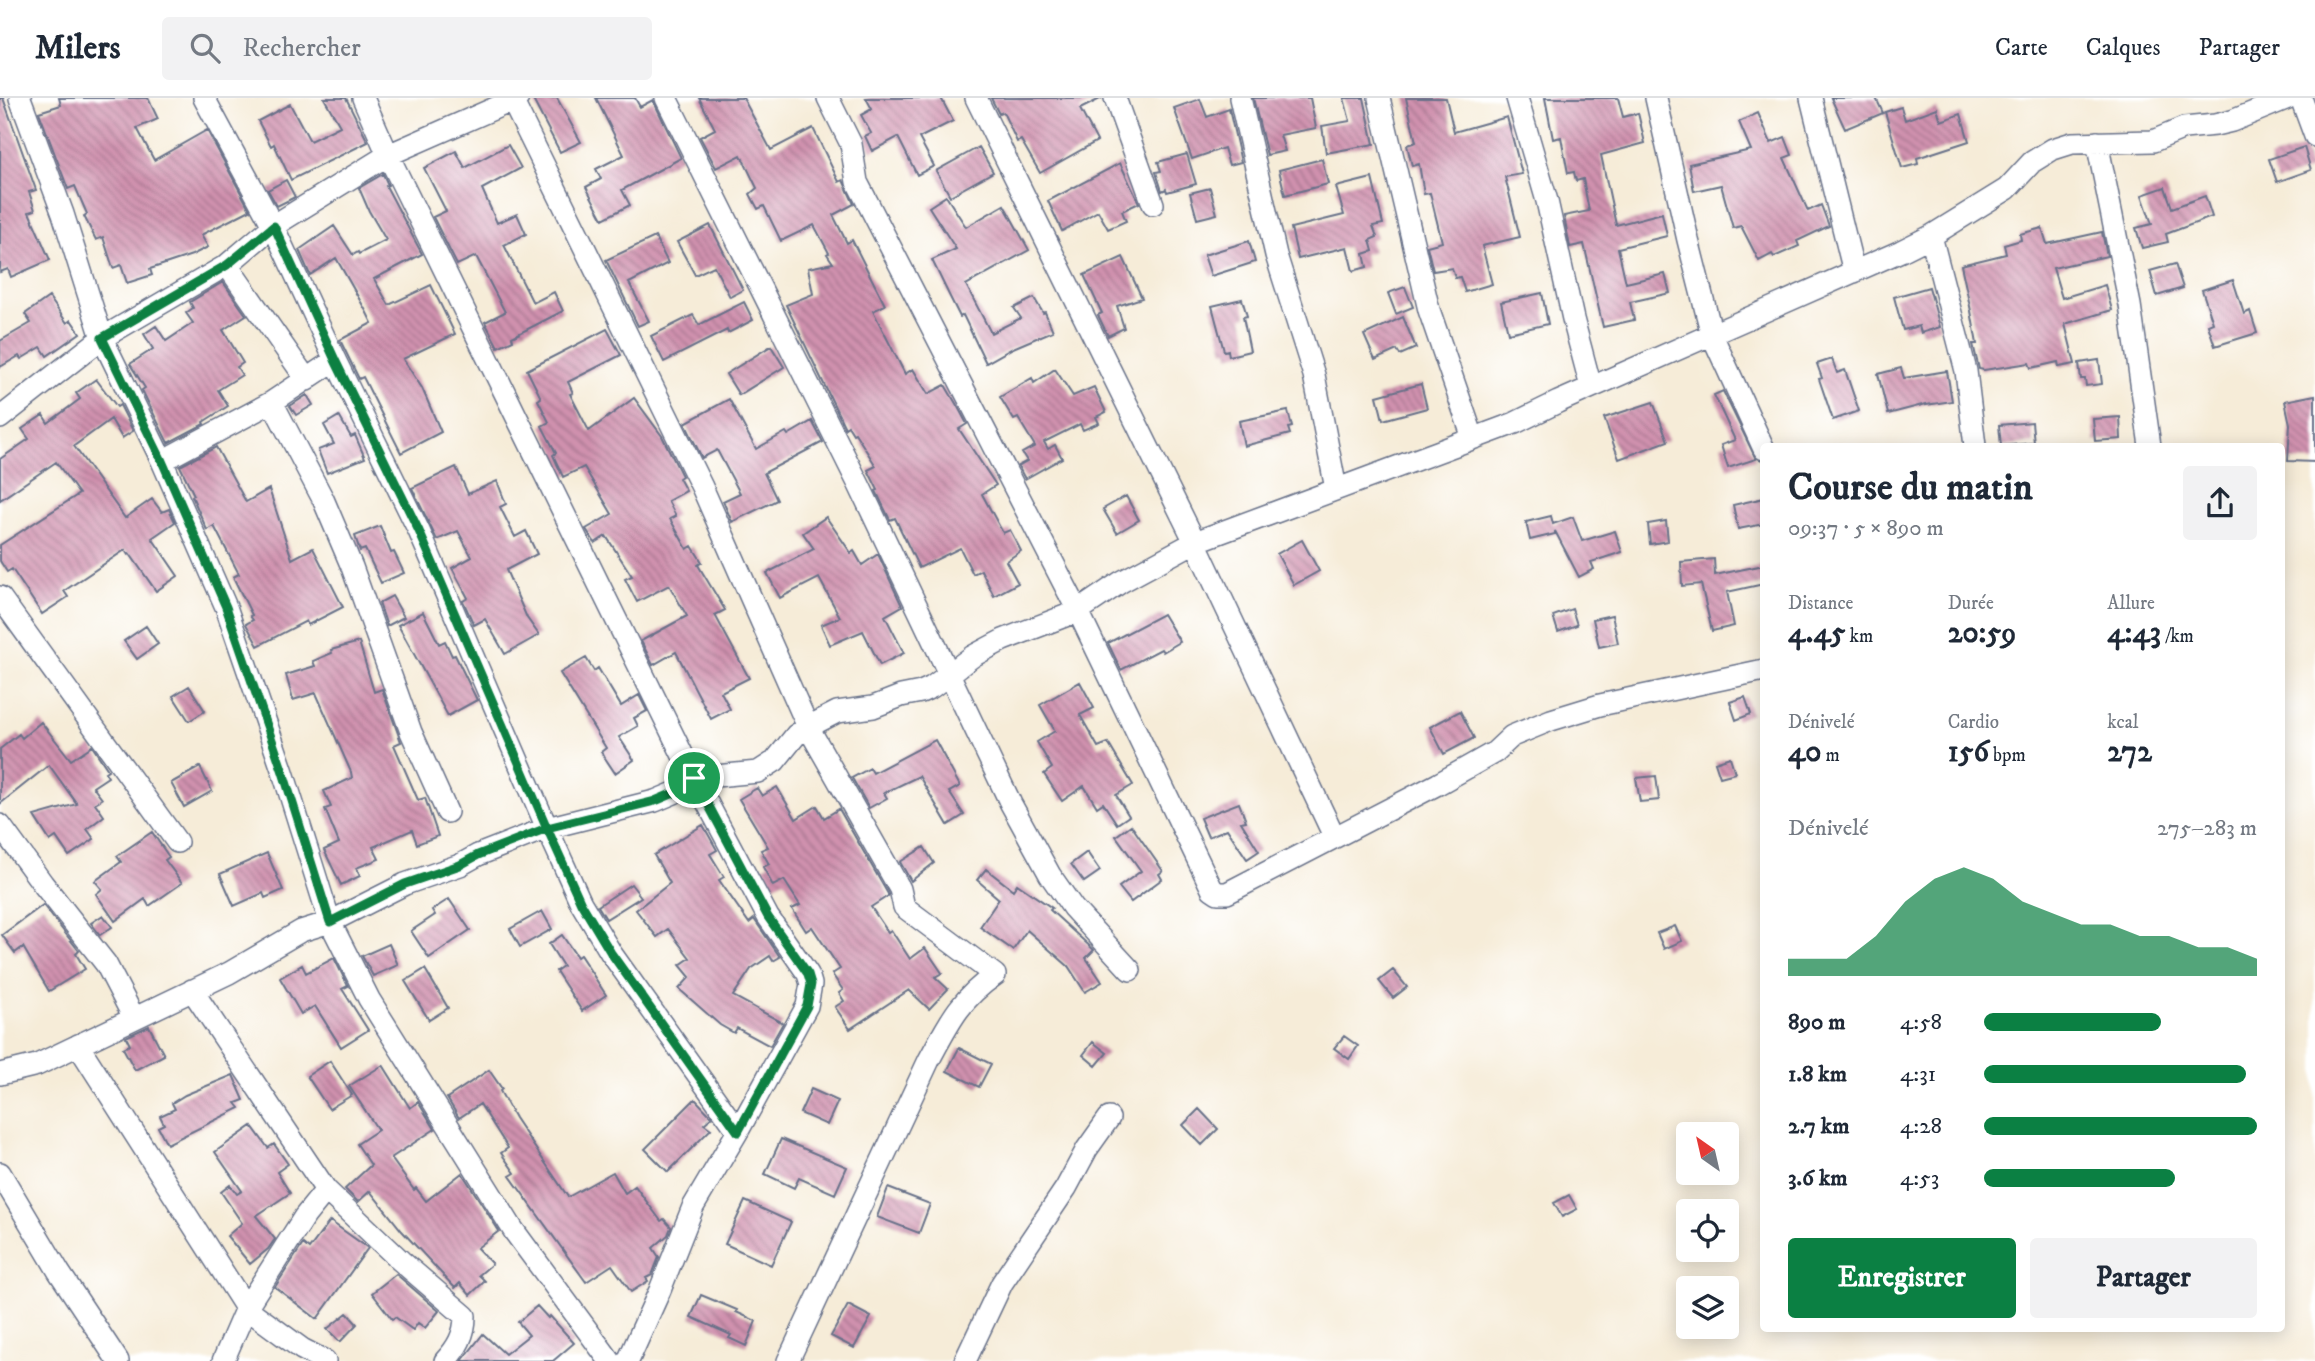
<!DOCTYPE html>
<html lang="fr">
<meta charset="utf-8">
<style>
body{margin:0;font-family:"IM FELL DW Pica",serif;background:#f2f2f3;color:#1f2937;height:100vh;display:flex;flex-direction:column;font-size:26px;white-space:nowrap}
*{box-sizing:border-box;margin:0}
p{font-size:23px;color:#747a83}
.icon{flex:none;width:38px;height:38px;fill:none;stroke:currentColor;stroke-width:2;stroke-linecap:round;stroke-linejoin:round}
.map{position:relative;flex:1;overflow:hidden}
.drawer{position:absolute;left:1760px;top:345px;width:525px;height:889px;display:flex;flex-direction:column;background:#fff;border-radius:7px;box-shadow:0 4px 18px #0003}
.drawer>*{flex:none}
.needle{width:46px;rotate:326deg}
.controls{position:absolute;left:1676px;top:1024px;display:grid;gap:14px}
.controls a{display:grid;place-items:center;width:63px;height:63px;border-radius:7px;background:#fff;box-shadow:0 4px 18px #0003;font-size:35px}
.pin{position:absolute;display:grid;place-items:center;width:60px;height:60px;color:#fff;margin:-30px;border:4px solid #fff;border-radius:50%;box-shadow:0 2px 7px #0007}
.round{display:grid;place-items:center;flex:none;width:74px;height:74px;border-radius:7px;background:#f2f2f3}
.overview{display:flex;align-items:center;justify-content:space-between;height:119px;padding:0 28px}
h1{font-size:38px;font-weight:800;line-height:52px}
.metrics{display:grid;grid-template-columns:repeat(3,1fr);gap:10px;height:119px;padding:7px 28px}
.metrics div{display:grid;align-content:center}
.metrics b{font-size:30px;font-weight:800}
.metrics small{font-size:19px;font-weight:400}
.metrics p{font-size:19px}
.chart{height:196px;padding:14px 28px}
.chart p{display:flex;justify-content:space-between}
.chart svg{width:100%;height:126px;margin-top:7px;fill:#0b8043;opacity:.7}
.cta{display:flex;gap:14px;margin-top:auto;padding:14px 28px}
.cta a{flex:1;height:80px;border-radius:7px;background:#0b8043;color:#fff;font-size:28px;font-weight:800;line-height:80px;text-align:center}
.cta a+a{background:#f2f2f3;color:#1f2937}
ul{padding:0 28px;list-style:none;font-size:23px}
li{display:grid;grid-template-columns:112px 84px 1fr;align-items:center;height:52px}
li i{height:18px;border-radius:9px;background:#0b8043}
header{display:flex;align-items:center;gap:42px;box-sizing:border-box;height:98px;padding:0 35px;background:#fff;border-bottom:2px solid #e0e1e3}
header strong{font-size:33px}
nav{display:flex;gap:38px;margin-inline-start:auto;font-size:24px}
.search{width:490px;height:63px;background:#f2f2f3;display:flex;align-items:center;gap:18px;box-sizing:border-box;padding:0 24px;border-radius:7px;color:#747a83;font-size:26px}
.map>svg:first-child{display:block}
.building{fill:url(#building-back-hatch)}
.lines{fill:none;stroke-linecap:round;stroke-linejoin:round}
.street-casing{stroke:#687189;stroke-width:24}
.street{stroke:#fff;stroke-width:21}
.route-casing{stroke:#fff;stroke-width:14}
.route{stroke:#0b8043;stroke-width:9}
</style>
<header>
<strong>Milers</strong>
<div class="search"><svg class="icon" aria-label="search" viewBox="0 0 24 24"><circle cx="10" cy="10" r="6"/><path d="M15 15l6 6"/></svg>Rechercher</div>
<nav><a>Carte</a><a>Calques</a><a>Partager</a></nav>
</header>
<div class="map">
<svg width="2315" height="1263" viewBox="0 0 2315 1263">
<defs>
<pattern id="building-back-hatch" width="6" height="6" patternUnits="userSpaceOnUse" patternTransform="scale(1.75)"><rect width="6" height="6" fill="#d091ae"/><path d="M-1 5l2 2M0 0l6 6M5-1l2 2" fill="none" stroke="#a87791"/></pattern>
</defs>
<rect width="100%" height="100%" fill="#fff"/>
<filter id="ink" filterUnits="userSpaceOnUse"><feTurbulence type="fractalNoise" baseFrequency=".0143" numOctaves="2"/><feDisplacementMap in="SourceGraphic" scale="14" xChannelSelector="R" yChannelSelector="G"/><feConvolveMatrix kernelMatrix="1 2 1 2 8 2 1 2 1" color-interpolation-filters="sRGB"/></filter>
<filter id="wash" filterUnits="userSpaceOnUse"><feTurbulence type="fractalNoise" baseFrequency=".00686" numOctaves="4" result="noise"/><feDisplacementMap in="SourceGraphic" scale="28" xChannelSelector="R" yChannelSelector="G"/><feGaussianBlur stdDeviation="1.57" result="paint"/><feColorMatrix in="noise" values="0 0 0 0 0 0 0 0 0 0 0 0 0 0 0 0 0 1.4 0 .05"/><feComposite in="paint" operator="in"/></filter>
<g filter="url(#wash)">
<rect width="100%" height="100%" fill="#f6ecd8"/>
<g id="blocks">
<path class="building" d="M0,0H3L36,92L29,94L35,112L29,114L50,162L11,179L8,171L0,174Z
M59,0H148L158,21L137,30L154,62L207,32L250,112L201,137L208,149L192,157L150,171L152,177L127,185L121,167L113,170L103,139L96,142L84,118L87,116L75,88L68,91L39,14L61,7Z
M324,0H346L368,44L291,82L274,46L271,48L258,23L290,6L310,43L340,28Z
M532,0H557L581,44L560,54Z
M596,0H635L640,9L653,2L681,60L622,92L630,107L603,121L586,89L601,81L596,71L624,57Z
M699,0H743L771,52L813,30L839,84L843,82L854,106L833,117L847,145L852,142L885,207L873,213L905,276L913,271L928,296L945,287L958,309L967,326L959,331L996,387L982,396L1003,435L1010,432L1021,453L1006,463L1018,485L994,498L981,472L973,476L960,450L919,470L895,420L890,422L876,393L878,392L868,372L876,368L855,335L853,336L848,328L845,330L786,207L813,196L808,170L833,165L827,156L829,155L814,127L781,143L764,108L758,111L750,96L757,90L741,57L716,70L700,39L715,31Z
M866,0H941L953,23L919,40L934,68L917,77L898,39L872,53L865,38L871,35L861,17L872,11Z
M991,0H1102L1080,11L1097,43L1040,75L1021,42L1017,44L1003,14L999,16Z
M1253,0H1310L1316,30L1280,37L1285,53L1267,57Z
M1344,0H1364L1374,46L1326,55L1322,28L1350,23Z
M1406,0H1446L1454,34L1507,19L1522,76L1505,79L1520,139L1482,148L1492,186L1465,194L1460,179L1455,180L1452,170L1433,173L1427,148L1442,144L1430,95L1424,96L1419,66L1412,68L1407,47L1416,44Z
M1545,0H1618L1623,19L1638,15L1645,45L1601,57L1616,127L1662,115L1667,138L1618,150L1626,185L1665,176L1670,195L1630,204L1634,222L1603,229L1584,146L1570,149L1564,118L1589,113L1583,81L1576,83L1574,74L1568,75L1561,39L1553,41Z
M1831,0H1876L1883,15L1845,31Z
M1200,1L1207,19L1229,11L1241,64L1229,67L1224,50L1192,61L1174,10Z
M1901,9L1905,22L1937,10L1941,23L1961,16L1969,43L1917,60L1918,66L1902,70L1885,14Z
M1758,15L1771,45L1785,39L1792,57L1784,60L1808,113L1821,107L1829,128L1797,143L1799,148L1774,159L1772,156L1759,163L1741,128L1733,130L1721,87L1694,93L1689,66L1751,52L1739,24Z
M508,47L521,70L482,91L497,125L517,116L526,136L504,147L533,205L554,194L563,213L512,239L513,242L498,249L485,224L505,214L476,158L457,167L433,119L446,113L424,70L456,53L465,70Z
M979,49L993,74L950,98L936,73Z
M2304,49L2311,72L2277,84L2269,61Z
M1187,56L1196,86L1167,94L1166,91L1162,93L1156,74L1161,73L1158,64Z
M1322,61L1328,86L1285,97L1279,72Z
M1120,65L1139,105L1122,113L1126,123L1108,131L1098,113L1062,133L1048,103Z
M383,76L388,87L386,88L422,156L374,181L389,207L431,187L455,236L403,261L422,290L441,334L401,355L363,279L359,281L340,242L372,225L366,213L336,160L310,177L299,152L334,128L353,157L358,154L359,156L386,142L369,113L359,90Z
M1372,80L1383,126L1373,128L1377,139L1370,142L1373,153L1364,156L1367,169L1353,173L1347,149L1298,161L1291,130L1344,117L1336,89Z
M286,82L295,99L277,108L268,92Z
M2165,89L2172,110L2205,98L2212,119L2166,136L2168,144L2142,150L2136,130L2152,126L2142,97Z
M1210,90L1217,116L1197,121L1190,95Z
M946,98L966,129L1004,107L1029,152L966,187L991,235L1021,220L1014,210L1034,200L1043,215L1045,214L1053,233L1013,250L986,265L963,217L960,219L949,197L932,162L956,151L929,109Z
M710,127L743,192L730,199L714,168L695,177L677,144Z
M2042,130L2047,146L2102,134L2107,158L2053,170L2062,200L2105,187L2112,212L2065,226L2075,266L2059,269L2058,264L2031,270L2029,265L1984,272L1979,271L1973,246H1977L1971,213L1961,167L2006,156L2004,147L2021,142L2020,136Z
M655,139L668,165L629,185L649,223L638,228L606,162Z
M1249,143L1255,164L1211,178L1204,157Z
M1123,159L1142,200L1117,208L1124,230L1108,238L1098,217L1102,215L1084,177Z
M2175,166L2183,190L2157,198L2150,173Z
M2233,182L2244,216L2250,213L2257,235L2215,248L2208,227L2213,225L2202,192Z
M223,184L246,217L223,232L243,265L237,269L242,277L218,292L228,308L203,324L204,326L168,345L142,292L145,290L130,266L153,251L144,236L156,228L166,243L193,225L186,215L193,210L190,204Z
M1405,189L1413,209L1396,216L1388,195Z
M1929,189L1940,229L1921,235L1919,228L1903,232L1894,199Z
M1542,195L1548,226L1508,235L1501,204Z
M49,199L67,225L71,222L80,235L47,258L41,249L21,261L19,258L0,269V243L31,225L25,216Z
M1242,201L1247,218L1243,219L1250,253L1229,258L1228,252L1224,253L1212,208Z
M744,204L753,222L728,235L727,232L664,264L651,238L693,217L699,227Z
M1403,219L1416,250L1400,257L1397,252L1375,262L1364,237Z
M607,231L621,257L568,284L573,295L570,296L589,333L634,300L662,338L682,378L679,380L686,393L668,403L676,418L670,421L687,451L692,448L702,464L698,467L725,512L715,517L749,580L721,594L730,611L711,621L676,554L653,567L641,543L687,518L669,487L637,504L625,481L632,478L606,438L595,445L586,431L612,416L584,369L563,379L553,357L556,355L542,328L549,324L538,302L541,300L527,272Z
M771,248L784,269L739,297L726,276Z
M1832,261L1837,275L1845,272L1859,313L1833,322L1819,281L1822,280L1817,266Z
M2099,262L2102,286L2086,288L2085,281H2081L2079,265Z
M1901,270L1904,280L1947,273L1952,303L1926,307V306L1888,316L1878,276Z
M1055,271L1073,298L1094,289L1106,314L1096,319L1099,325L1083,332L1080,326L1044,344L1048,351L1055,347L1062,360L1025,381L1018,368L1027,363L1022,355L1035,348L1018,320L1014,322L1000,299L1032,280L1034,285Z
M96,281L117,309L120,307L133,333L122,340L111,321L74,348L125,420L152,401L162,414L169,411L175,424L152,440L178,478L156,493L130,456L128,457L125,452L64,493L68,499L42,516L12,471L7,474L0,463V447L79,396L56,364L0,402V361L29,341L22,331L43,317L48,325L80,301L76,295Z
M1421,286L1427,310L1383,322L1377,298Z
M1723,293L1756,361L1728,370L1721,347L1735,342L1714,297Z
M307,297L313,307L296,317L290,308Z
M2315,297V364L2288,363L2290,326L2285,303Z
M729,301L756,351L786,334L788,337L812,323L823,344L764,375L777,402L732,424L723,403L740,395L717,352L702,360L685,325Z
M1653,304L1668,343L1619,361L1604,320Z
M1288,313L1292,329L1288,330L1290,336L1244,348L1239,323Z
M339,318L351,339L355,337L365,360L327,375L318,352L334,346L324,327Z
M2120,319L2121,341L2095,343L2093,321Z
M2032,324L2034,345L2001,348L1999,327Z
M216,349L246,404L269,391L292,461L313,450L343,509L308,527L306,523L258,548L246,526L253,522L250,518L252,517L233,479L239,476L214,428L207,432L192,398L194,397L180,368Z
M456,369L468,396L497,383L506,406L500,409L515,439L526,433L537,456L506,472L527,520L539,537L505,556L485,521L474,527L463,503L468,500L452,470L472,459L458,433L437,442L412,390Z
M1126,398L1139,422L1117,435L1103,411Z
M1764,400V426L1738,431L1733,407Z
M1551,418L1553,426L1573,419L1582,443L1615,433L1622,454L1591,464L1594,471L1579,479L1555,433V436L1530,442L1526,424Z
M826,419L851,455L854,453L862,467L878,456L902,508L885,518L904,555L880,567L863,533L830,547L821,527L840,519L819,480L780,500L767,475L814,451L803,435Z
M1666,423L1668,443L1650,446L1648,426Z
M380,428L391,455L394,454L404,475L381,485L365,451L360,453L355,438Z
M1302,442L1319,473L1294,487L1277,456Z
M1714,461L1715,477L1764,467V486L1727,494L1734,528L1712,533L1701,486L1682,488L1681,464Z
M392,498L404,519L387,528L379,505Z
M1572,511L1577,527L1558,534L1553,518Z
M423,514L439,546L445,543L452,558L455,557L477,602L448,618L398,527Z
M1163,516L1180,544L1163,554L1161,551L1121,572L1108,545Z
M1612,517L1618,545L1599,549L1593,521Z
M146,528L158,546L137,561L124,543Z
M359,544L374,594L382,591L401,644L394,647L418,702L425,700L438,738L417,746L412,732L373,749L379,761L356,770L360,778L341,787L324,752L339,745L325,711L331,709L324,693L352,680L351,674L316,595L293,602L286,577L315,568L313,563L332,555L331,552Z
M586,560L594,573L598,570L621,608L639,597L647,613L634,620L638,628L619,639L634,662L615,675L601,654L606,650L560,575Z
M1080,584L1094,610L1080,617L1098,649L1108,645L1133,687L1116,697L1129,718L1117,726L1103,705L1097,709L1084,688L1062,703L1044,676L1052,670L1037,644L1055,633L1040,607Z
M189,588L205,613L189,623L173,598Z
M1745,599L1751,616L1736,622L1730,604Z
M1460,613L1474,640L1444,656L1430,629Z
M41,624L71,662L92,648L108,672L105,674L108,679L93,689L102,701L95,705L104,718L87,731L94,741L69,758L56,739L50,743L34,718L77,706L49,667L0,706V651L19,636L22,640Z
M935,642L960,688L949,694L964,717L948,727L919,678L884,695L887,700L869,710L852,680L870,670L873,675Z
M1730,659L1735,675L1720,679L1715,664Z
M200,669L212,693L184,709L171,685Z
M1656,678L1659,702L1640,704L1636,680Z
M777,689L796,721L817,708L824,720L839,711L888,796V798L871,809L888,834L891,832L910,861L925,850L942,875L935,879L948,891L929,911L909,892L850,931L835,909L844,903L839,895L843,892L832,876L840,871L812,829L806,833L792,811L800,807L784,782L773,788L763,769L769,766L761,752L768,749L739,701L757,690L762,698Z
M1239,705L1246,723L1241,724L1259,753L1247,761L1227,731L1208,739L1200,720Z
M703,727L717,752L710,756L724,779L719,782L749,825L754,821L780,859L773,863L770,858L751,871L733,898L783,925L770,948L737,930L734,935L720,927L679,891L690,879L680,867L690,860L668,831L657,839L636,812L670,785L654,757Z
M1131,727L1163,773L1159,776L1162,781L1131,804L1119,789L1141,773L1116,738Z
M152,734L169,759L165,762L182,785L149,808L145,801L115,823L96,796L102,791L95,783L121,764L117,758Z
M924,749L934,765L911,783L900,764Z
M1087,754L1100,773L1084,784L1071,766Z
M267,755L283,792L265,800L263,795L234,808L220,776Z
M986,771L1013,792L1017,786L1052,810L1050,812L1094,852L1086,860L1102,884L1085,894L1068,868L1027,832L1013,852L980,829L999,801L977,782Z
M631,786L641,799L606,821L598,808Z
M449,801L470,832L429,860L411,833L435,817L432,812Z
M43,807L79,853L76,856L85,871L49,893L23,849L15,855L2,837Z
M542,813L552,831L520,849L510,831Z
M103,817L112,829L100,837L91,825Z
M1675,828L1682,843L1664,851L1657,835Z
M562,837L577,859L580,857L606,897L582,913L556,873L563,868L549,846Z
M389,846L398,867L373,878L362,858Z
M334,860L348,888L342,891L368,932L341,949L315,908L301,916L280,880L302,867L306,875Z
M425,871L448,910L429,922L405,883Z
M1393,872L1407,889L1393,900L1379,883Z
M149,928L164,957L135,972L123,950L130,947L126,939Z
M1344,938L1358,948L1349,961L1334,950Z
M1093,944L1107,955L1096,968L1083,957Z
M959,950L991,966L979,989L947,973Z
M330,963L352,997L329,1011L307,978Z
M383,967L410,1010L418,1004L435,1031L391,1060L414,1092L416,1090L426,1103L462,1075L499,1133L477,1150L492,1166L479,1177L485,1183L470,1197L460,1185L455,1190L402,1133L370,1093L358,1104L345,1091L371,1067L357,1046L378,1032L349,988Z
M489,972L502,991L500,993L515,1020L568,1099L613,1074L625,1095L635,1088L661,1123L664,1121L671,1129L668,1137L653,1150L659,1159L652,1177L646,1180L648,1183L631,1194L612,1167L586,1184L510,1078L515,1075L501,1055L508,1050L480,1006L459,1020L447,1000Z
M233,977L244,1002L236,1005L240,1010L167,1046L158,1029L164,1026L160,1018L175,1011L172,1005L185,997Z
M811,991L838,1003L827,1027L800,1015Z
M695,1001L712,1019L704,1026L711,1031L668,1074L645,1051Z
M1199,1011L1218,1031L1202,1047L1183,1027Z
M252,1028L268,1050L274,1046L288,1066L277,1074L290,1095L256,1118L275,1141L268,1151L250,1166L227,1138L242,1125L221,1094L230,1087L237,1096L242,1093L215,1054Z
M781,1041L847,1069L835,1096L799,1080L794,1090L765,1076Z
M888,1090L930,1106L919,1135L877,1119Z
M1569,1097L1577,1111L1562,1119L1554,1105Z
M745,1103L791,1124L771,1167L725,1146Z
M330,1123L368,1150L317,1221L275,1189L303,1146L309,1151Z
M396,1176L439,1213L425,1230L418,1225L413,1232L395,1219L392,1221L372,1195Z
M701,1197L737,1212L736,1214L756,1223L746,1248L729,1240L731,1237L691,1219Z
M848,1207L871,1219L854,1250L831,1238Z
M537,1208L548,1220L550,1218L574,1245L553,1263H462L483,1236L505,1256L529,1237L518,1224Z
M347,1215L357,1226L340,1244L327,1231Z"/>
</g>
</g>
<g filter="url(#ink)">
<use href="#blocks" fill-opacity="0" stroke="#687189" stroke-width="2"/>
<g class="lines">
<g class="street-casing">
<path id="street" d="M20,0L63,116L102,240L162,363L226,509L283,674L330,824L369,901L514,1133L610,1263
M204,0L273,128L335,262L419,433L547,730L581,805L611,855L738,1033
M363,0L388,57L694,680L768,819L808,876L811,886L807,908L738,1033L693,1109L660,1192L628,1263
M511,0L702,389L808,629L900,791L904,809L995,877C959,902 949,925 929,962L788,1263
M666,0L859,387L1011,706L1050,777L1073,810L1130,872
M828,0L851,46L857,84L1078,513L1212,791L1218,795H1227L1438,686L1495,654L1512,638L1551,622L1600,607L1764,572
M976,0L1195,444L1334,738
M1115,0L1153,106
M1240,0L1276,157L1314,277L1336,391
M1379,0L1429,212L1473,340
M1517,0L1547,103L1573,221L1591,289
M1656,0L1688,142L1712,237L1764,351
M1811,0L1854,174
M2301,0L2315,38
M2097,44L2130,207L2150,348
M1931,138L1966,273L1975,348
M227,167L307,282
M272,304L323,401L352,469L411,634L447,714
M0,320L102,240L227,167L273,128L388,57L518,0
M162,363L272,304L335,262
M0,499L177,744
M0,727L43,786L106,866L134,920
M192,892L326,1092L401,1163L465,1218C465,1237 457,1250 445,1263
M78,947L246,1210L302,1251L325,1263
M0,976L37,967L229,875L301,833L330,824L405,786L460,767L478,757L547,730L655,703L674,695L694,680L758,674L775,663L796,637L808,629L837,614L873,609L901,598L921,594L932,589L973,558L1003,542L1078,513L1121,484L1195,444L1515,325L1558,304L1901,153L1931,138L2007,91L2032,64L2053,51L2072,45L2153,43L2184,30L2215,27L2232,23L2288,0
M0,1075L59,1174L118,1263
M223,1263L246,1210L305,1118L326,1092
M965,1263L1002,1185L1066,1090L1087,1051L1109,1020"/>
</g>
<use href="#street" class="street"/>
</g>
</g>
<g class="lines" filter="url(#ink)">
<g class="route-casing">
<path id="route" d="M694,680L674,695L655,703L547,730L419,433L335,262L274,128L227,167L102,240L162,363L226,509L283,674L330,824L405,786L460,767L478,757L547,730L581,805L611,855L738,1034L807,908L811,886L808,876L768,819L694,680"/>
</g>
<use href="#route" class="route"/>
</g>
</svg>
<div class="controls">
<a><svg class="needle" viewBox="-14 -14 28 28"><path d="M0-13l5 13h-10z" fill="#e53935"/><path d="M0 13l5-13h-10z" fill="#747a83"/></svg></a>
<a><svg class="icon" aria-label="locate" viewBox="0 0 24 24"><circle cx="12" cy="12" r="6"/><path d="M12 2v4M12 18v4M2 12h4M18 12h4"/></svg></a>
<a><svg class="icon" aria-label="layers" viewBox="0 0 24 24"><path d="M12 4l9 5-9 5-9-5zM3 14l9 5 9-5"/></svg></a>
</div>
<div class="pin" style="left:694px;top:680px;background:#1e9e55"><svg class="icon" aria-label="arrive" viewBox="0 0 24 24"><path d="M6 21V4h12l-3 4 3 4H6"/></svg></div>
<section class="drawer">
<div class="overview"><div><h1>Course du matin</h1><p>09:37 · 5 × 890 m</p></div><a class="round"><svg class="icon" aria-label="share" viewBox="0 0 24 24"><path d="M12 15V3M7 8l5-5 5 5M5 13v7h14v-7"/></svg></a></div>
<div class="metrics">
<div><p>Distance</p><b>4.45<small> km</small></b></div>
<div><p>Durée</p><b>20:59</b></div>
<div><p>Allure</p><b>4:43<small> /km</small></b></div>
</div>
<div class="metrics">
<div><p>Dénivelé</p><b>40<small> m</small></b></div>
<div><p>Cardio</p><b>156<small> bpm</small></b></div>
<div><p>kcal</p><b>272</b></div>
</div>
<div class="chart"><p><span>Dénivelé</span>275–283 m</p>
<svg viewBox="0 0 160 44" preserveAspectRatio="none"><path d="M0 44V38L10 38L20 38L30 30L40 18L50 10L60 6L70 10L80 18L90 22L100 26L110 26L120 30L130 30L140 34L150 34L160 38V44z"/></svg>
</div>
<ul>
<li><b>890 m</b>4:58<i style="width:65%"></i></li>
<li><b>1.8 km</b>4:31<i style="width:96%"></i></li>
<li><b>2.7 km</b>4:28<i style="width:100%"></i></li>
<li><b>3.6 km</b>4:53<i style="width:70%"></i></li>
</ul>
<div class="cta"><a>Enregistrer</a><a>Partager</a></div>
</section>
</div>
